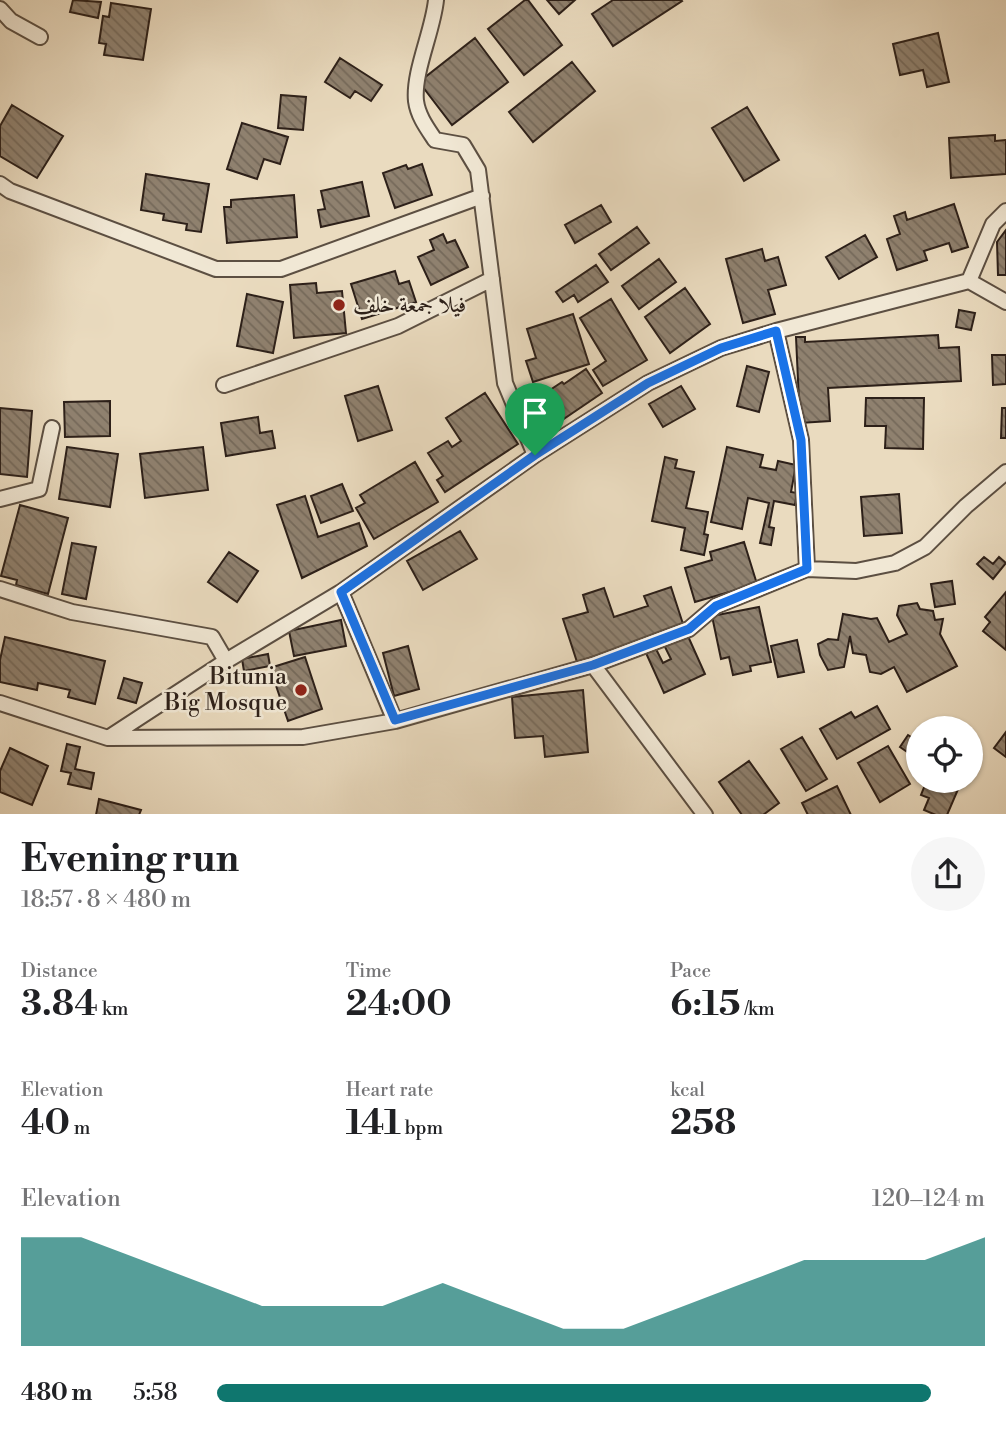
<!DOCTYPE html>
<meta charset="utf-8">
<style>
body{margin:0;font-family:"Libre Bodoni",Amiri,serif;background:#f6f6f6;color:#202124;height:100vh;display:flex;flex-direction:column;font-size:26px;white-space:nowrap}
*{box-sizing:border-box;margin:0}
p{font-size:23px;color:#757577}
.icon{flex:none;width:38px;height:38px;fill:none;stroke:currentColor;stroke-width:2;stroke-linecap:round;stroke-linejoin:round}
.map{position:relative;height:814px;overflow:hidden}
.drawer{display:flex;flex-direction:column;background:#fff;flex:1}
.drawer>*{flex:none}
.controls{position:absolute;left:906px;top:716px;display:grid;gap:14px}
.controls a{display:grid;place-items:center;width:77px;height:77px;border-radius:50%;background:#fff;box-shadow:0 2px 5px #0004;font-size:35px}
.pin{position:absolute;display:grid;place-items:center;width:60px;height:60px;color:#fff;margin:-72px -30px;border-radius:50% 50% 50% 0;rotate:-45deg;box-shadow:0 0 7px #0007}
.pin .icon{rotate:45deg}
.round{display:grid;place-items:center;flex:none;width:74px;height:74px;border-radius:37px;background:#f6f6f6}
.overview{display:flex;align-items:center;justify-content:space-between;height:119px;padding:0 21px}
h1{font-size:38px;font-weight:800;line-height:52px}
.stats{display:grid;grid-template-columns:repeat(3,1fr);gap:10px;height:119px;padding:7px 21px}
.stats div{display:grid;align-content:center}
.stats b{font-size:35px;font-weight:800}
.stats small{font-size:19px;font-weight:400}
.stats p{font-size:19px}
.chart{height:196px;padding:14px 21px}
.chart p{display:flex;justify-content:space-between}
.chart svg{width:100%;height:126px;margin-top:7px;fill:#0f766e;opacity:.7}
ul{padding:0 21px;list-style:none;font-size:23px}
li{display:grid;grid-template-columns:112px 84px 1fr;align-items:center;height:52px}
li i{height:18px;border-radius:9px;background:#0f766e}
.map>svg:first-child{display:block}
.building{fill:url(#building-back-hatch);stroke:#2d2019;stroke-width:2}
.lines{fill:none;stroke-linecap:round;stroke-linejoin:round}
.street-casing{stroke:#5c4f42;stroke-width:18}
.street{stroke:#f1e8d5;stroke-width:14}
.route-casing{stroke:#fff;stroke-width:14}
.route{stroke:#1a73e8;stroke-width:9}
.poi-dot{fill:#8f2418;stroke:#f1e8d5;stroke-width:2.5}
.labels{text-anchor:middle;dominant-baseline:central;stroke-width:5;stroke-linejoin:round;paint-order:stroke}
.poi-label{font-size:23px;fill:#2d2019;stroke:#f1e8d5;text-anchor:start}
</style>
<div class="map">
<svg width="1006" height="815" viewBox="0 0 1006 815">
<defs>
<pattern id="building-back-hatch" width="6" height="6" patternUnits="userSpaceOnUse" patternTransform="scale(1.75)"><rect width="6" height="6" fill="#8f816f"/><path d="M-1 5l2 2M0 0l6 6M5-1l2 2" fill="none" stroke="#75695a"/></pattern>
</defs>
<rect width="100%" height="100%" fill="#eadbbf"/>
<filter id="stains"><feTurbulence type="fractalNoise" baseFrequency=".00286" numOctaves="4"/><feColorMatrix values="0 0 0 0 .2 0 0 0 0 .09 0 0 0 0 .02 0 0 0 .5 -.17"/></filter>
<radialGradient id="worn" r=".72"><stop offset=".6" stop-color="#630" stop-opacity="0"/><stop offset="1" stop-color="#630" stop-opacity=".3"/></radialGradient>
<path class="building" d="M73,0L101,2L98,18L70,12Z
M525,0H528L562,45L524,75L488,29Z
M547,0H575L559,14Z
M613,0H681L682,1L613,46L592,14Z
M111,3L151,9L143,60L104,55L106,44L99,43L103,16L109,17Z
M938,33L949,82L927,87L923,70L900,75L893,44Z
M475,38L508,82L452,125L419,82Z
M340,58L382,85L371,101L355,91L350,98L325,82Z
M572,62L595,91L533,142L509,112Z
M281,95L306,97L303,130L278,128Z
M12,105L63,136L37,178L0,156V126Z
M747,107L779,160L744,181L712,128Z
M242,123L288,137L280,164L264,159L257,179L227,169Z
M995,135V141L1006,140V174L951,178L949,138Z
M422,164L432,195L395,208L383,173L406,165L408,169Z
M146,174L209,184L201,232L186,230L187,224L163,220L164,214L141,210Z
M362,182L369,216L321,227L318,210L325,209L321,191Z
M294,195L297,237L227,243L224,207H231V200Z
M954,204L968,247L952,252L949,243L924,251L927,260L897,270L887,239L900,234L894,216L905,212L907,220Z
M601,205L611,222L575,243L565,225Z
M637,227L649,243L611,270L599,254Z
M1006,230V275H998L997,242Z
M443,234L447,243L455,240L468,267L431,285L418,257L434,250L430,240Z
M865,235L877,257L839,279L826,257Z
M762,249L765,261L778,257L786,285L768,290L775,314L743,323L726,259Z
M659,259L676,282L639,309L622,286Z
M596,265L608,282L578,302L574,295L563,302L556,292Z
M395,271L399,284L409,281L416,302L362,319L351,284Z
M316,283L317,293L342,291L346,333L294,338L290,285Z
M685,288L710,324L670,353L645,317Z
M247,294L283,302L273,353L237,346Z
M611,299L647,360L603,386L593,370L606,361L580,318Z
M959,310L975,313L971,330L956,327Z
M573,314L589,364L533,382L526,361L536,358L527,329Z
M938,335L939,348L959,347L961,381L828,388L830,421L800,423L796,337H805V342Z
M992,355H1006V384L993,385Z
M747,366L769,372L759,412L737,406Z
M586,369L602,393L540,435L523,408L562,382L564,384Z
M378,386L392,430L358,441L345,396Z
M681,386L695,409L663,427L649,404Z
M485,393L518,444L445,492L437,480L443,476L428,453L448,441L452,447L461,441L446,418Z
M866,398H924L923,449L885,448L886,426H865Z
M110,401V436L65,437L64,402Z
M0,408L32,411L27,477L0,474Z
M1002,408H1006V438H1001Z
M258,417L260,433L272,431L275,448L226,456L221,423Z
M67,447L118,454L110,507L59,499Z
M203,447L208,490L145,498L140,454Z
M727,447L763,455L760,467L776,470L778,461L796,465L791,492L797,493L795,505L774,501L769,527L774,528L771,545L760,543L769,503L748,498L742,529L711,522Z
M665,457L677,460L675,468L694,472L686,508L708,512L704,534L708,535L704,555L681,550L685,528L652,521Z
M415,462L438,502L374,539L356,508L365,503L360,495Z
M342,484L353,511L321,523L311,496Z
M899,494L902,533L864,536L861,497Z
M305,496L318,537L359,523L367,546L302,578L277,505Z
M20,505L68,518L48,594L16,585L17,580L1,576Z
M460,531L477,559L423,590L407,561Z
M744,542L757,584L695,602L685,568L712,560L710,552Z
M72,543L96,547L86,599L62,594Z
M229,552L258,571L237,602L208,582Z
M984,557L993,564L999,557L1006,563L993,579L977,564Z
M952,581L955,604L935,607L931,584Z
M671,587L684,627L577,662L563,619L588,612L583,595L604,588L614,617L648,606L644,596Z
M1006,592V650L983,631L990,622L985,617Z
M917,603L920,609L933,611L935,620L943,619L940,634L957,666L907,692L894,667L881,674L870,672L866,655L853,653L850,636L844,667L828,670L820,655L818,644L828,639L838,640L843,614L871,619L877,618L889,642L907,634L897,615L899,606Z
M759,607L771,662L750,666L751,671L733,675L729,657L721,659L712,616Z
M341,620L346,646L294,656L289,631Z
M687,634L705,674L664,693L646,653L656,649L663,663L671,659L664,645Z
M5,637L105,661L95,704L68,697L70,690L38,683L37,690L0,682V660Z
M797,640L804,672L778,677L771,646Z
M408,646L419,689L394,696L383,653Z
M268,654L270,666L244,671L242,659Z
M305,657L322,709L288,721L270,668Z
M124,678L142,683L136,703L118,698Z
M583,690L588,752L545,757L543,736L515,738L512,697Z
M877,706L890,729L837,759L820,729L851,712L855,718Z
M1006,732V757L994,748Z
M908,735L919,742V760L900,747Z
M802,737L827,779L806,791L781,749Z
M67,744L80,747L75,769L94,773L91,789L68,784L71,773L61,771Z
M888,746L910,784L880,802L858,763Z
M10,748L48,766L32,805L0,792V771Z
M749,761L779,803L763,815H742L719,782Z
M927,780H962L947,815H936L924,810L929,798L921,795Z
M837,786L851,815H808L802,803Z
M99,799L141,810L139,815H96Z"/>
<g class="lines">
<g class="street-casing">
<path id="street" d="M436,0C433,31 413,72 416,101C418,116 427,128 435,140L463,145L478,170L505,383L535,455
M0,9L11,21L40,37
M0,184L10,191L216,269H281L482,196
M969,281L993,224L1006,211
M776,331L801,440L807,569
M224,385L398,326L492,279
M0,499L39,489L52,428
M0,589L72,612L212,637L226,661
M593,665L705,815
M0,703L108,738L303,737L395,721L593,665L689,629L716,606L807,569L856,571L895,563L925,547L966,506L1006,472
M395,721L341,592L535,455L648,383L721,348L776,331L969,281L1006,302
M108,738L226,661L341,592"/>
</g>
<use href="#street" class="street"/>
</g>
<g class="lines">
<g class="route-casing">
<path id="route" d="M776,331L801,440L807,569L716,606L689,629L593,665L395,720L341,592L535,455L648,383L721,348Z"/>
</g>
<use href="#route" class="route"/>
</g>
<g class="poi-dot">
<circle cx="339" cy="305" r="7"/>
<circle cx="301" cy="690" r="7"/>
</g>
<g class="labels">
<g class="poi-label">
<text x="353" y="305">فيلا جمعة خلف</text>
<text x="287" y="677" text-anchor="end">Bitunia<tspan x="287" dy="26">Big Mosque</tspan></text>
</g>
</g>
<rect width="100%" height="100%" filter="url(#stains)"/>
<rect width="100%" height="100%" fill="url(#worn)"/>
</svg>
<div class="controls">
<a><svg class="icon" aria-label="locate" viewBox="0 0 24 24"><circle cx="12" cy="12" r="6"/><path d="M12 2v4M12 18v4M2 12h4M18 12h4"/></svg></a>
</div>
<div class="pin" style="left:535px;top:455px;background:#1e9e55"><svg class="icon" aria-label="arrive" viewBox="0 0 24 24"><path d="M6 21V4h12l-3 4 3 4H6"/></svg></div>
</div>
<section class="drawer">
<div class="overview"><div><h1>Evening run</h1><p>18:57 · 8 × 480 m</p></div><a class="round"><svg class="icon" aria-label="share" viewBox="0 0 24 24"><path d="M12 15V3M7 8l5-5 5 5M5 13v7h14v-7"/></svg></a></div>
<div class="stats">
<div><p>Distance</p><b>3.84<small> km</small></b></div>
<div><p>Time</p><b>24:00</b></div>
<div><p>Pace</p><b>6:15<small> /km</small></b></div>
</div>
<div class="stats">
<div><p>Elevation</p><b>40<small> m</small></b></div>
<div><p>Heart rate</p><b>141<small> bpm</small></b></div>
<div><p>kcal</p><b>258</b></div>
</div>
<div class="chart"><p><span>Elevation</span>120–124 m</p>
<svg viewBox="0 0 160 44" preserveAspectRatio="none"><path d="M0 44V6L10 6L20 14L30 22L40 30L50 30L60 30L70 22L80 30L90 38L100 38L110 30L120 22L130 14L140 14L150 14L160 6V44z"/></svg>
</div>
<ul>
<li><b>480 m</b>5:58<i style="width:93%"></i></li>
</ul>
</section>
